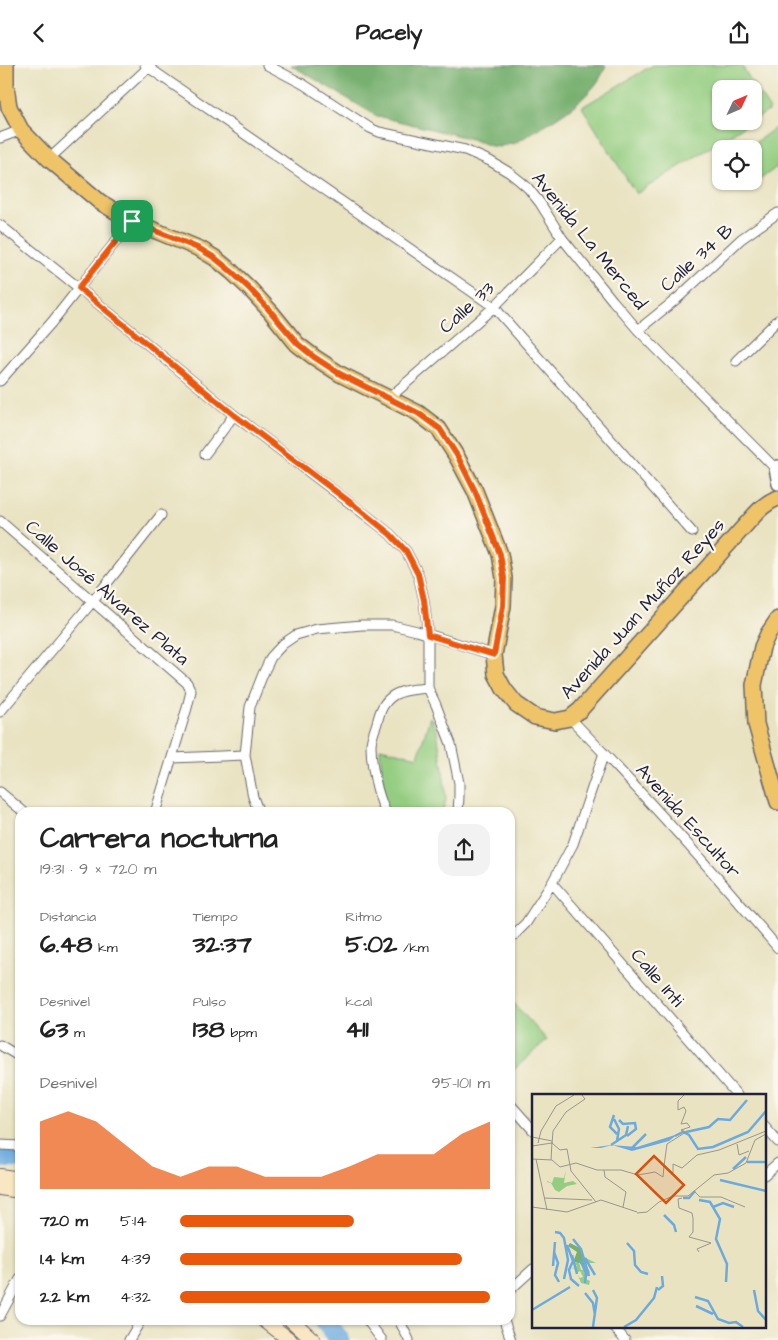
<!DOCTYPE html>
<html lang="es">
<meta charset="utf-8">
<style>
body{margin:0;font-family:"Architects Daughter",sans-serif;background:#f2f2f2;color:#222;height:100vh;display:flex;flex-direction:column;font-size:19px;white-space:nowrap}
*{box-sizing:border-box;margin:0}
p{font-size:16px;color:#767676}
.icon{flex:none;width:28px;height:28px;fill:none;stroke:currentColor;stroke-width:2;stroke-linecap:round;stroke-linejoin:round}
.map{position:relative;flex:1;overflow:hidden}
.drawer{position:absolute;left:15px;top:742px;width:500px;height:518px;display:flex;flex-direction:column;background:#fff;border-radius:15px;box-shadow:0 1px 4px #0004}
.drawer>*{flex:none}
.needle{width:32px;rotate:46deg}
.fabs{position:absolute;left:712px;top:15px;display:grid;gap:10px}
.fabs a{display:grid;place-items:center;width:50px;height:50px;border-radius:10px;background:#fff;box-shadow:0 1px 4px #0004;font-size:25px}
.pin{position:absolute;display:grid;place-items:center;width:42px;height:42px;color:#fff;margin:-21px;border-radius:10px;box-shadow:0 2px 8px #0006}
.round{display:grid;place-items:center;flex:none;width:52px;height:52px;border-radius:15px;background:#f2f2f2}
.summary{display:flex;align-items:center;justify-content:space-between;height:85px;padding:0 25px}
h1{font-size:28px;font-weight:800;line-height:38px}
.stats{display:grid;grid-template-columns:repeat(3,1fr);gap:8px;height:85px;padding:5px 25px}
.stats div{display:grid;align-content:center}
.stats b{font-size:25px;font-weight:800}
.stats small{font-size:14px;font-weight:400}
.stats p{font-size:14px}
.chart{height:140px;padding:10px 25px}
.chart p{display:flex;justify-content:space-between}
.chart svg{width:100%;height:90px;margin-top:5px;fill:#ea580c;opacity:.7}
ul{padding:0 25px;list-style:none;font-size:16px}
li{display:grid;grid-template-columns:80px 60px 1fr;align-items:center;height:38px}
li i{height:12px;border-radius:6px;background:#ea580c}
header{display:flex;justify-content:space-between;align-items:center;height:65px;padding:0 25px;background:#fff;font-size:22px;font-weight:800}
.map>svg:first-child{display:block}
.green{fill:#94cd81;stroke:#5b785e}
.forest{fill:#77b06f;stroke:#4c6955}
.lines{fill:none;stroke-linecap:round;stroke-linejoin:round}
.river{stroke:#6caade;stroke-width:21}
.minor-casing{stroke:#68666a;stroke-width:11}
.tertiary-casing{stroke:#68666a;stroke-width:14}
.secondary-casing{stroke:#68666a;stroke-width:16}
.primary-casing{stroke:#68666a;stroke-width:18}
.minor{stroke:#fff;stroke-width:9}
.tertiary{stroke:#fff;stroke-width:11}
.secondary{stroke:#f9e7c3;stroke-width:14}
.primary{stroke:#efc469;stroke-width:15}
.route-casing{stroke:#fff;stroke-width:10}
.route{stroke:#ea580c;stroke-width:6}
.labels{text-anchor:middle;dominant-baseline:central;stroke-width:4.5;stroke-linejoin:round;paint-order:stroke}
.street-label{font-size:19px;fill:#22223b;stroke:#fbf7ec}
.inset-river{fill:none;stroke:#6caade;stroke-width:2.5}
.inset-road{fill:none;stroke:#99968c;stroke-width:1}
.view{fill:#d45411;fill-opacity:0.15;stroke:#d45411;stroke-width:2.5}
.inset-edge{fill:none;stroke:#22223b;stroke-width:2.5}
</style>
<header><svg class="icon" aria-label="back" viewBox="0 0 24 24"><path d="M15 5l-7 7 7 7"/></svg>Pacely<svg class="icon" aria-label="share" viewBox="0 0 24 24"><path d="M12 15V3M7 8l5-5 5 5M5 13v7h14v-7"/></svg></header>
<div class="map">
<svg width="778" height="1275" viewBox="0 0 778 1275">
<rect width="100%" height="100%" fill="#fbf7ec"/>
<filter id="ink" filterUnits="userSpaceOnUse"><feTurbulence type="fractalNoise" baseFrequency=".02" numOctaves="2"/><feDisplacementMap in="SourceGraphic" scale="10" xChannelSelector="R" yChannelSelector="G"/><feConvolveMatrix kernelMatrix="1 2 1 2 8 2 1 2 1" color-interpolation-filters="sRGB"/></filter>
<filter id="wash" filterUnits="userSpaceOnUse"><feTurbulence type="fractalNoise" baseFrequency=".0096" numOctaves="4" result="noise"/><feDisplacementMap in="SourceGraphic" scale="20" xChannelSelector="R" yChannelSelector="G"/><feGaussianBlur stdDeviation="1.12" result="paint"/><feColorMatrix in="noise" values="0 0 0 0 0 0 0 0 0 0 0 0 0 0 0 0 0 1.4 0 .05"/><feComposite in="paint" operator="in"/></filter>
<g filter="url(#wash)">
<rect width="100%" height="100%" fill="#e9e3c2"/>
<path class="green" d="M653,0H741L770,45L754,55V24H721V56H752L636,129L582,42Z
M778,61V101L749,123L744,116H754V84H746Z
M430,652L437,666L444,712L446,735L442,747H389L384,737L380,683L418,692Z
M510,934L547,975L510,1008Z"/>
<path class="forest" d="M291,0H606C595,36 544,59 514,79L510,78L499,82L491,81L468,73L377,51Z"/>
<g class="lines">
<path class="river" d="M0,1092L20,1093
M325,1255L339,1275"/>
</g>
</g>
<g filter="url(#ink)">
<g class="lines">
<g class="minor-casing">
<path id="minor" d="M145,0L494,242L692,467
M267,0L303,19L370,63L379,67L465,85L490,96L510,108L520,116L528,123L540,138L562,173L613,236L638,265L775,403
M0,73L21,65
M49,94L151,0
M0,160L79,223L234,350L375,457L390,469L406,486L418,509L424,535L428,570V623L436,640L451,679L459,718V731L458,748
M638,265L679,232L741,174L778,148
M736,296L778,255
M0,316L52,257L132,156
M389,333L494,242L562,173
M205,389L234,350
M0,456L187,618L191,626L187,643L155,748
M0,647L93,536L161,450
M570,653C642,727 711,804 778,883
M172,693L245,690
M0,727L25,748
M259,748L253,732L245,690L250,642L263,609L271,592L283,579L296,570L317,564L362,560H392L417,566L494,590
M386,748C377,729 371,701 371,680C371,673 375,665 377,658C380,646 383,637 394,630C404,624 417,624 428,623
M552,818L737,1030
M510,874L526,858L552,818L573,779L604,688
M0,980L20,992
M510,1039L533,1065
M764,1061L778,1077
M0,1080L20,1081
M764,1110L778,1098
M511,1224L533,1204
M0,1251L20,1214
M367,1255L382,1275
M399,1255L409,1275
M504,1255L511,1275
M613,1261L625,1275
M129,1275L141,1255"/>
</g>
<g class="tertiary-casing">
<path id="tertiary" d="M778,401L775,403L778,419"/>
</g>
<g class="secondary-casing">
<path id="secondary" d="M0,1111L20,1114
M0,1123L20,1126
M264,1255L290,1275
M291,1255L313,1275"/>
</g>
<g class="primary-casing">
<path id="primary" d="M6,0V21L9,42L21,65L49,94L100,137L132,156L200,184L215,193L232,207L249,223L271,247L297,279L314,292L340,309L418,348L439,364L457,392L475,426L500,489L504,513L503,541L494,590L496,609L504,624L516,639L535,652L555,656L570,653L580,645L750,455C758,446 766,437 778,433
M778,554L768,569L762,582L754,620L756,659L778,737"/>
</g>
<use href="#minor" class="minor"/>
<use href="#tertiary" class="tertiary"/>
<use href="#secondary" class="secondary"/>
<use href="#primary" class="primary"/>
</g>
</g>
<g class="lines" filter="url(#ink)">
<g class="route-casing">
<path id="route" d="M132,156L200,184L215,193L232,207L249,223L271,247L298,279L314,292L340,309L418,348L440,364L458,392L475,426L500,489L504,513L503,541L494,590L428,570L424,535L418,509L406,486L390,469L355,441L234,350L79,223Z"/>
</g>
<use href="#route" class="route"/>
</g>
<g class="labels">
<g class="street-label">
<text transform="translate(589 176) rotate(51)">Avenida La Merced</text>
<text transform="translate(697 193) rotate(-42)">Calle 34 B</text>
<text transform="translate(467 243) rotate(-42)">Calle 33</text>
<text transform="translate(107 528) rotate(41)">Calle José Alvarez Plata</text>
<text transform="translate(643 544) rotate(-48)">Avenida Juan Muñoz Reyes</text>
<text transform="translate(688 756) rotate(48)">Avenida Escultor</text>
<text transform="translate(657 913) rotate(49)">Calle Inti</text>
</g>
</g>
<g transform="translate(532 1029)">
<rect width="234" height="234" fill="#e9e3c2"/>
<path d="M34,76L32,89L41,87L45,90L35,92L27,98L23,96L19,89L15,88V87L20,89L22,83L32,84ZM49,155L52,163L64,169H53L58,178L54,185L58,187L57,191L49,189L46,181L48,184L51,183L48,177L45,179L43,174L39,175L45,172L42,169L47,168L49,176L54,175L49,167Z" fill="#94cd81"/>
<path d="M38,149L48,154L54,177L48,169L41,168L45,158L36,152Z" fill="#77b06f"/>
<path d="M146,40L137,47L100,57L80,51L69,54H58L79,51L105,53Z" fill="#6caade"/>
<path class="inset-river" d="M82,21L78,33L85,40M82,25L87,35L85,47M87,26L91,30L103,29L104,35L95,42M154,38L177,33L186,25L198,26L215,6M143,42L151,38L157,41L166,55L181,53L216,38L234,17M79,51L94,41L96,32M99,55L114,40M215,68H234M201,75L214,63M188,86L234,97M151,104H157L163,97M167,106L178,108L188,125L184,145L195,170L194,188M181,113L191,109L202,113M132,121L142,131L144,138M23,138L28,139L32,144L36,166L32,185M41,145L49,155L57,182M95,149L102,157L103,171L109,178L116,180M35,151L41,167L37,176L39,185L47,192M22,158L26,169L23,181L27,188M40,161L45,180M53,164L63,181M48,166L54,179L53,189M21,172L23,148M126,196L131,192L130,182M222,196L226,217L234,226M53,199L61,209L63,221M163,203L176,207L186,225L197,229L204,228L211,233M164,212L181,220M0,216L38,193M61,233L65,204L61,196M92,233L104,226L122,204L125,193"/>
<path class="inset-road" d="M149,36L158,33L155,29L149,30L154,17L152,13L146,16V7L152,1M0,43L20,47M6,49L9,37L24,12L42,1M20,49L28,56L35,55L39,77L64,108M20,50L21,37L34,18L53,5L50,1M205,50L207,61L217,57M0,52L20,49M0,65L20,66L28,73L44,69L65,76H89L106,81L123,78L131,83L132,72L141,79V70M4,65L15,116M19,66L20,48M141,70L150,74L165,61L187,56L234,37M132,72L135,50L154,38L149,36M72,76L73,83L94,98L91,113M163,98L168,103H189L213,113M12,104L60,106M150,104L146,105L147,114L160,119L161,124V138L157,143L179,149M127,108L141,102H156L182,81L196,79L214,69L223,46L234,40M0,113L35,118L69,106L105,118M105,119L115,118L127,108M167,158L165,155L179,149"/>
<path class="view" d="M122,62L152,91L134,109L104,80Z"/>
<rect width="234" height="234" class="inset-edge"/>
</g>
</svg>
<div class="fabs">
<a><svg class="needle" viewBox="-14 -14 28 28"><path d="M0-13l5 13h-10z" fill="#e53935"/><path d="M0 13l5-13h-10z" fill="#767676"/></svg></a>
<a><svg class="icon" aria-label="locate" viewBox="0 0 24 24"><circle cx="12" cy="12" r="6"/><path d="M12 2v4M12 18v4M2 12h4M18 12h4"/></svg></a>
</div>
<div class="pin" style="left:132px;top:156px;background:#1e9e55"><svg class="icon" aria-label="arrive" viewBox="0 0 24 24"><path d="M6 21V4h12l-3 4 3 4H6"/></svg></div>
<section class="drawer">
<div class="summary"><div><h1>Carrera nocturna</h1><p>19:31 · 9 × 720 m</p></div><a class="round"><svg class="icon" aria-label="share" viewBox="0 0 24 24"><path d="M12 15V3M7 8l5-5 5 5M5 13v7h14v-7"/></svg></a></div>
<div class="stats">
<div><p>Distancia</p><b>6.48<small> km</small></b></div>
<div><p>Tiempo</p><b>32:37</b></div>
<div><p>Ritmo</p><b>5:02<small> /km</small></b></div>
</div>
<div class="stats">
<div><p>Desnivel</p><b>63<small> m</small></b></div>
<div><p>Pulso</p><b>138<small> bpm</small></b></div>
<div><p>kcal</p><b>411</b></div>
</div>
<div class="chart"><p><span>Desnivel</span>95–101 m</p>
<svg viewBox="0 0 160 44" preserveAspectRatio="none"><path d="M0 44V11L10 6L20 11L30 22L40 33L50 38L60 33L70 33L80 38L90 38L100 38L110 33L120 27L130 27L140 27L150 17L160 11V44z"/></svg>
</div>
<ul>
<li><b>720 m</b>5:14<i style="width:56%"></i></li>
<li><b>1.4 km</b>4:39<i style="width:91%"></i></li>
<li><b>2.2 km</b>4:32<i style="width:100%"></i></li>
</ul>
</section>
</div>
